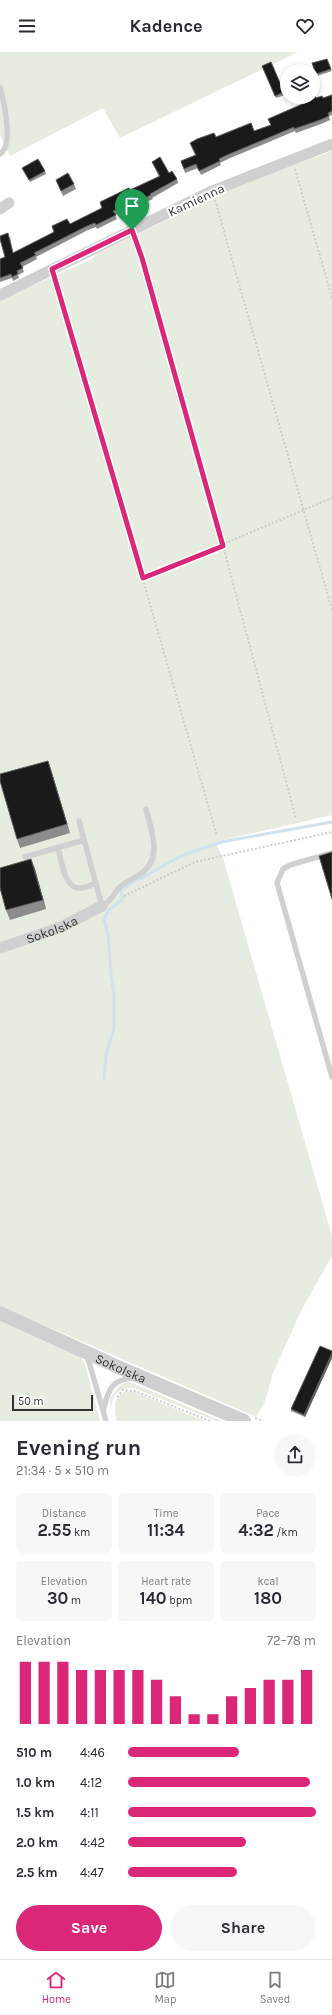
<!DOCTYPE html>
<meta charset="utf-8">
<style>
body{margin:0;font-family:Karla,sans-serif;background:#f7f7f7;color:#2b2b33;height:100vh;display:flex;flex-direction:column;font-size:15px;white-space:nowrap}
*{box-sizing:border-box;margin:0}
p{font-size:13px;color:#7c7c81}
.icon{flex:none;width:22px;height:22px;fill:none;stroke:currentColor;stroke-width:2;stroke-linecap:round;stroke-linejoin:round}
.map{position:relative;height:1369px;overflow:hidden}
.sheet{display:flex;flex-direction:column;background:#fff;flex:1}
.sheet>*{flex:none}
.buttons{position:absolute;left:280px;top:12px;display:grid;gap:8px}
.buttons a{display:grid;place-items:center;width:40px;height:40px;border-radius:50%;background:#fff;box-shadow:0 2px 6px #0003;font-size:20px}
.scale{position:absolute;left:12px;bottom:10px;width:81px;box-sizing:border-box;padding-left:4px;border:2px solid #333;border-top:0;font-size:11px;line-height:14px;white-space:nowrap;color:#333;-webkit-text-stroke:3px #fff;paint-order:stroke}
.pin{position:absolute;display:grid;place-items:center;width:34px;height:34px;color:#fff;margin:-41px -17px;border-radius:50% 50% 50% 0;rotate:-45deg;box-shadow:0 0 4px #0007}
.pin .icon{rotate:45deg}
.round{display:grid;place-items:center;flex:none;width:42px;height:42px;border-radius:21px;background:#f7f7f7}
.summary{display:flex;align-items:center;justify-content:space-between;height:68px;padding:0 16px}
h1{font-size:22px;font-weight:700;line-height:30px}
.stats{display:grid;grid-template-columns:repeat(3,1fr);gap:6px;height:68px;padding:4px 16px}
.stats div{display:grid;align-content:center;border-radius:6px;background:#f7f7f7;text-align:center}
.stats b{font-size:17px;font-weight:700}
.stats small{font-size:11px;font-weight:400}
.stats p{font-size:11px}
.chart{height:112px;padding:8px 16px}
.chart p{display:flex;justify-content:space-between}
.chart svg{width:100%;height:72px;margin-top:4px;stroke:#db2777;stroke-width:6}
.button{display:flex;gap:8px;margin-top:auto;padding:8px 16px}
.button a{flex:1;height:46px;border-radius:24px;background:#db2777;color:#fff;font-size:16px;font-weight:700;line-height:46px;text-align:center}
.button a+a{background:#f7f7f7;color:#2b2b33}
ul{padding:0 16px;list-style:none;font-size:13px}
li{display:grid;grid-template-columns:64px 48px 1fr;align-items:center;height:30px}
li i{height:10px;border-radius:5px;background:#db2777}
header{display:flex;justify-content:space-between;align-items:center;height:52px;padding:0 16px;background:#fff;font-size:18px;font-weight:700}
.dock{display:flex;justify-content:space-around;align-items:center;height:56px;border-top:1px solid #e1e1e2;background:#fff;font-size:11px;color:#7c7c81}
.dock a{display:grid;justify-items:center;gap:2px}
.dock .active{color:#db2777}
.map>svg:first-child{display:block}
.green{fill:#e6ecdf}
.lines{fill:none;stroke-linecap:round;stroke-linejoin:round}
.stream{stroke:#cfe2ee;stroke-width:3}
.path{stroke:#cdcdcd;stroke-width:2;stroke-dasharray:2 2;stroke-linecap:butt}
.service{stroke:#d0d0d0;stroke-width:5.5}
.minor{stroke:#d0d0d0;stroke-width:11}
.tertiary{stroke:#d0d0d0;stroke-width:14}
.wall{fill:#8c8c8c}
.shaded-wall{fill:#5f5f5f}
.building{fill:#1a1a1a;stroke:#5f5f5f}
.route-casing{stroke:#fff;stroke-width:8}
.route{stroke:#db2777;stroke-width:5}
.labels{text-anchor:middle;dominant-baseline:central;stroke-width:4;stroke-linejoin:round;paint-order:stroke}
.street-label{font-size:13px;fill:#333;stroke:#fff}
</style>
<header><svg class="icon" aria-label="menu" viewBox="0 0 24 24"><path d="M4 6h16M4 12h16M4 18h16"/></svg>Kadence<svg class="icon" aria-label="heart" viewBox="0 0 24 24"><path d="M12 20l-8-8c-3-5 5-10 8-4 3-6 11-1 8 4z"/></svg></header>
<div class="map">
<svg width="332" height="1369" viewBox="0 0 332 1369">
<rect width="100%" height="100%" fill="#fff"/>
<path class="green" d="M0,0H298L120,86L103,56L10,104L0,83Z
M332,99V763L215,790L223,806L332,1184V1204L301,1259L273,1321L265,1349L256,1365L0,1254V248L92,207L97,202L234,135Z
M0,1268L79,1303L85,1312L100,1369H0Z
M128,1330L132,1331L221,1369H216L134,1336C115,1335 111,1346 111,1363L110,1346L120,1333Z
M126,1339H132L205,1369H118L116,1367C114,1357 114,1344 126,1339Z"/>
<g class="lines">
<path class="stream" d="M104,1027L106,1003L114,976V942L111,922L108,882L104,867L109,858L123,847L120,838L181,804L221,790L332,770"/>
<path class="path" d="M295,117L332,246
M215,148L332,558
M136,189L223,494L296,767
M56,227L217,784
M143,526L332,446
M124,844L195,810L332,780
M117,1345L123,1338L135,1339L210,1369
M255,1366L263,1369"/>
<path class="service" d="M0,35C4,50 14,93 0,102
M79,769L102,854C115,847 113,840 121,834C127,829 135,826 142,821C163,805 151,778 146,757
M58,796C61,806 64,835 78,836C83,837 91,833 96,831
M332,801L290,813L283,817L277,831L332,1025
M25,805L84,788
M87,1303L106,1369
M104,1356C108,1337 113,1327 133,1326"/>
<g class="minor">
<path d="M0,157L9,151"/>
<path d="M0,243L212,139L332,92"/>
<path id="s1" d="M0,896L61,875L102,854"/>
</g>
<path class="tertiary" id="s2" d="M0,1261L127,1319L244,1369"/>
</g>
<path class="wall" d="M327,7L332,19L317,24L312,11Z
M271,10L285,43L276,46L262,14Z
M332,43V63L329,64L330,68L321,72L296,81L295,79L228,107L220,111L221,113L201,123L198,116L185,121L181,109L195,103L190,91L216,85L254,79L271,73L316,46H323Z
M152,110L177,127L178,131L152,146L153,147L115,163L117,167L97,177L96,175L88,178L36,205L37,207L22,215L24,220L18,223L19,226L13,229L12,226L0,230V207L5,205L10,185L13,201L54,180L52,174L70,172L102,156L130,138L159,125Z
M22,116L45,119L46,122L30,130Z
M56,128L74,132L76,137L63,144Z
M51,718L70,781L20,796L17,787Z
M31,807L35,817L46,857L10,868L6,858Z
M332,1299V1306L305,1365L291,1359V1357Z"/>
<path class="shaded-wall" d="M48,709L51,718L70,781L67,772Z
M31,807L35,817L46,857L43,848Z
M332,1301V1306L305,1365L304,1363Z"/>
<path class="building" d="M327,7L331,17L316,22L312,11Z
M271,10L284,40L275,44L262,14Z
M313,42H315L316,46L322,44L323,46L332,43V59L328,61L329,64L320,68L294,77V75L227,103L219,107L220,109L199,119L196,112L184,117L181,109L196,103L190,91L197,87L214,81L216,85L251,71L254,79L271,73L268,67L307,50L306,46L313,45Z
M160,105L169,121L172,119L177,127L150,142L151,143L113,159L116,163L96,173L95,171L87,174L34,201L36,203L20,211L23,216L17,219L18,222L12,225L11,222L0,226V207L5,205L0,187V184L8,181L13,201L54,180L52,174L67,167L70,172L102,156L100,150L129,136L130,138L160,124L152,110Z
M38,107L45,119L29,128L22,116Z
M68,121L74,132L61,139L56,128Z
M48,709L67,772L17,787L0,729V722Z
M332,800V847L319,804Z
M31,807L43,848L6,858L0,836V816Z
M320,1294L332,1299V1301L304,1363L291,1357Z"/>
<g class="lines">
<g class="route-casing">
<path id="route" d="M132,178L142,206L223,494L143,526L52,217Z"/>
</g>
<use href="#route" class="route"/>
</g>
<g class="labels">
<g class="street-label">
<text transform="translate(196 148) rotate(-25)">Kamienna</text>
<text stroke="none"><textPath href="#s1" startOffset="55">Sokolska</textPath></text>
<text stroke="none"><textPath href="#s2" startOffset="133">Sokolska</textPath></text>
</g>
</g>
</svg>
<div class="buttons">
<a><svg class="icon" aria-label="layers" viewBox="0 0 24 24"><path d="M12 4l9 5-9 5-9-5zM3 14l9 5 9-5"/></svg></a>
</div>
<div class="scale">50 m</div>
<div class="pin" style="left:132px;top:178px;background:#1e9e55"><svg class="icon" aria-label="arrive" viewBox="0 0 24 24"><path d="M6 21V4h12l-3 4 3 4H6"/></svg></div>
</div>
<section class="sheet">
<div class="summary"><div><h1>Evening run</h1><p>21:34 · 5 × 510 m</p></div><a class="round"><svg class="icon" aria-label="share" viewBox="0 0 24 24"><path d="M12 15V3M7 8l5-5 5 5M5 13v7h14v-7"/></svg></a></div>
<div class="stats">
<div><p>Distance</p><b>2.55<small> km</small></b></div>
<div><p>Time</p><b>11:34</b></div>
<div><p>Pace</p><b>4:32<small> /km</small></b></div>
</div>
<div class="stats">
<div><p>Elevation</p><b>30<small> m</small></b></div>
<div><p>Heart rate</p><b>140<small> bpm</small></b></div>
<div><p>kcal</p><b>180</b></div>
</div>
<div class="chart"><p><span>Elevation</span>72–78 m</p>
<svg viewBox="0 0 160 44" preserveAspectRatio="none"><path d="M5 44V6M15 44V6M25 44V6M35 44V11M45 44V11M55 44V11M65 44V11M75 44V17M85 44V27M95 44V38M105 44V38M115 44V27M125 44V22M135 44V17M145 44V17M155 44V11"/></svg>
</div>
<ul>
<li><b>510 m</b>4:46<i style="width:59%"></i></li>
<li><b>1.0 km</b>4:12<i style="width:97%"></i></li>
<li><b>1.5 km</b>4:11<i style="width:100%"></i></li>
<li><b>2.0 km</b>4:42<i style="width:63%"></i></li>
<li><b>2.5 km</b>4:47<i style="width:58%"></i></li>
</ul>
<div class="button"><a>Save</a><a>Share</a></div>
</section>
<nav class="dock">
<a class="active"><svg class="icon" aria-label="home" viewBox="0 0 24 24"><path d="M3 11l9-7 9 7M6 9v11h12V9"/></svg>Home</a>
<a><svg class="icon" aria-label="map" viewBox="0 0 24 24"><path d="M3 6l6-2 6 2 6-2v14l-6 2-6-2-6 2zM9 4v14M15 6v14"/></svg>Map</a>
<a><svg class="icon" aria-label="saved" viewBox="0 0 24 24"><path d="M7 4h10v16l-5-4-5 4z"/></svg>Saved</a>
</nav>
